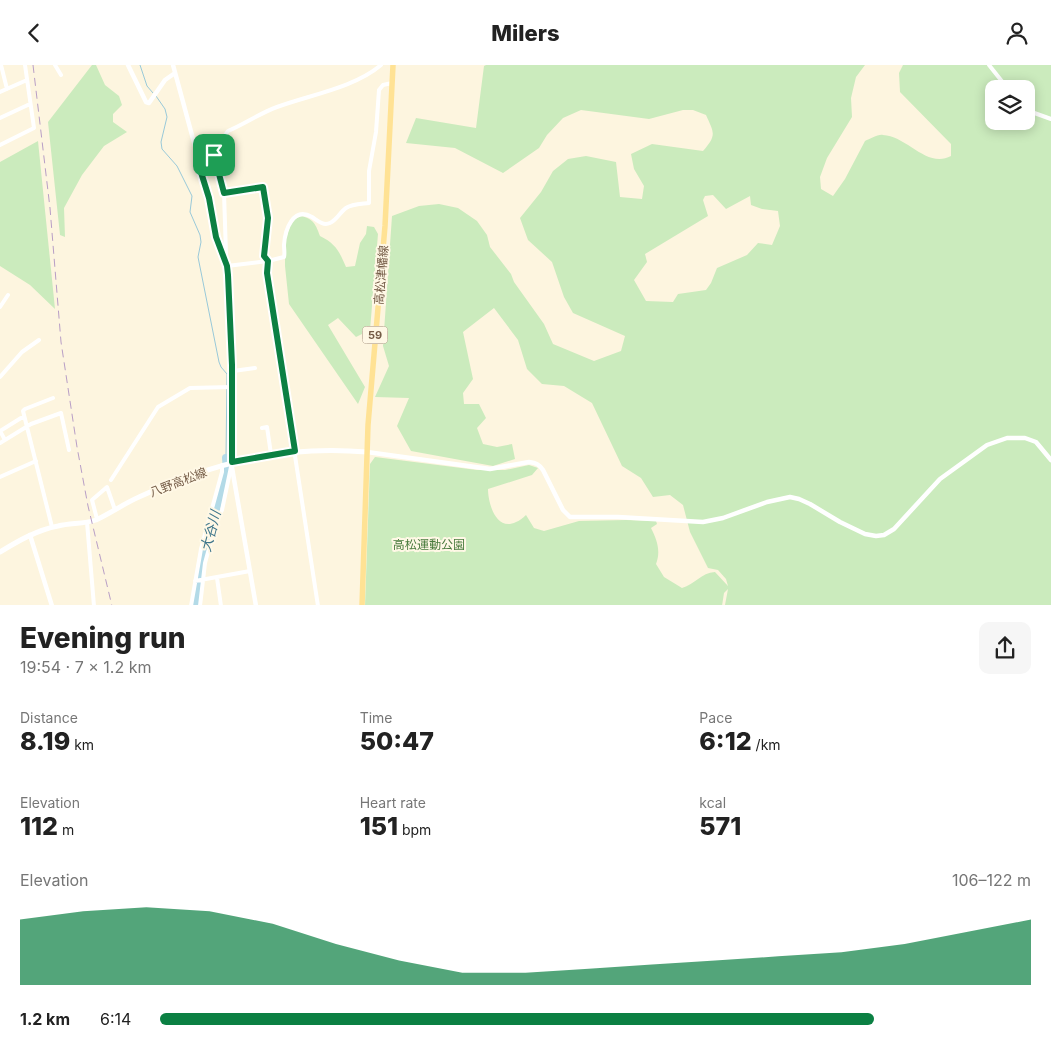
<!DOCTYPE html>
<meta charset="utf-8">
<style>
body{margin:0;font-family:Inter,"Noto Sans JP",sans-serif;background:#f6f6f6;color:#222;height:100vh;display:flex;flex-direction:column;font-size:19px;white-space:nowrap}
*{box-sizing:border-box;margin:0}
p{font-size:16px;color:#767676}
.icon{flex:none;width:28px;height:28px;fill:none;stroke:currentColor;stroke-width:2;stroke-linecap:round;stroke-linejoin:round}
.map{position:relative;height:540px;overflow:hidden}
.side{display:flex;flex-direction:column;background:#fff;flex:1}
.side>*{flex:none}
.fabs{position:absolute;left:985px;top:15px;display:grid;gap:10px}
.fabs a{display:grid;place-items:center;width:50px;height:50px;border-radius:10px;background:#fff;box-shadow:0 2px 12px #0003;font-size:25px}
.pin{position:absolute;display:grid;place-items:center;width:42px;height:42px;color:#fff;margin:-21px;border-radius:10px;box-shadow:0 2px 8px #0006}
.round{display:grid;place-items:center;flex:none;width:52px;height:52px;border-radius:10px;background:#f6f6f6}
.overview{display:flex;align-items:center;justify-content:space-between;height:85px;padding:0 20px}
h1{font-size:28px;font-weight:800;line-height:38px}
.metrics{display:grid;grid-template-columns:repeat(3,1fr);gap:8px;height:85px;padding:5px 20px}
.metrics div{display:grid;align-content:center}
.metrics b{font-size:25px;font-weight:800}
.metrics small{font-size:14px;font-weight:400}
.metrics p{font-size:14px}
.chart{height:140px;padding:10px 20px}
.chart p{display:flex;justify-content:space-between}
.chart svg{width:100%;height:90px;margin-top:5px;fill:#0b8043;opacity:.7}
ul{padding:0 20px;list-style:none;font-size:16px}
li{display:grid;grid-template-columns:80px 60px 1fr;align-items:center;height:38px}
li i{height:12px;border-radius:6px;background:#0b8043}
header{display:flex;justify-content:space-between;align-items:center;height:65px;padding:0 20px;background:#fff;font-size:22px;font-weight:800}
.map>svg:first-child{display:block}
.green{fill:#cbebbd;fill-rule:evenodd}
.lines{fill:none;stroke-linecap:round;stroke-linejoin:round}
.stream{stroke:#99c9d9;stroke-width:1}
.river{stroke:#b3dae7;stroke-width:8}
.minor{stroke:#fff;stroke-width:4}
.tertiary{stroke:#fff;stroke-width:4.5}
.secondary{stroke:#fff;stroke-width:5}
.primary{stroke:#ffe294;stroke-width:5.5}
.rail{stroke:#b89ec6;stroke-width:1;stroke-dasharray:8 5;stroke-linecap:butt}
.route-casing{stroke:#fff;stroke-width:10}
.route{stroke:#0b8043;stroke-width:6}
.labels{text-anchor:middle;dominant-baseline:central;stroke-width:4;stroke-linejoin:round;paint-order:stroke}
.shield{fill:#fff8e6;stroke:#9e8a76;stroke-width:1}
.shield-label{font-size:11px;font-weight:bold;fill:#745b46}
.street-label{font-size:12px;fill:#745b46;stroke:#fff8e6}
.park-label{font-size:12px;fill:#497b3d;stroke:#fff8e6}
.water-label{font-size:14px;font-style:italic;fill:#3e758a;stroke:#fff8e6}
</style>
<header><svg class="icon" aria-label="back" viewBox="0 0 24 24"><path d="M15 5l-7 7 7 7"/></svg>Milers<svg class="icon" aria-label="person" viewBox="0 0 24 24"><circle cx="12" cy="8" r="4"/><path d="M4 21q1-7 8-7t8 7"/></svg></header>
<div class="map">
<svg width="1051" height="541" viewBox="0 0 1051 541">
<rect width="100%" height="100%" fill="#fdf5df"/>
<path class="green" d="M92,0H96L105,20L119,31L122,40L113,49V57L127,67L104,81L82,110L64,143L65,172L60,170L48,57Z
M486,0H865L856,12L851,33L852,52L827,93L820,112L821,124L833,131L845,114L865,76C870,74 878,69 883,70C907,71 927,104 951,91V79L900,27L899,8L903,0H1051V540H725L728,524L724,528L722,541H365L370,399L375,392L477,405H505L529,400L538,403L532,410L488,424C488,438 496,467 516,457C519,456 523,453 526,450L534,463L544,466L579,456L626,455L656,456L657,459L651,463C657,475 661,486 656,499L664,512L682,523C695,519 701,508 715,507L728,521L726,514L718,505L708,503L690,467L683,440L670,430L653,432L641,413L622,401L592,338L564,321L542,319L527,304L518,275L494,243L463,267L473,314L463,328L464,339H479L486,353L477,363L483,379L497,382L512,379L515,394L493,401L411,386L397,361L409,333L375,332L389,301L383,281L392,151L419,141L439,139L458,143L477,156L487,170L490,182L511,209L514,217L544,259L553,279L594,296L621,286L625,271L573,248L564,232L552,197L528,175L520,153L541,127L553,106L568,94L586,91L616,97L620,132L642,134L644,121L634,104L631,89L652,79L703,86C717,70 714,68 706,50L693,45H683L649,54L581,45L563,53L547,70L539,83L503,108L455,83L406,78L416,53L476,63L484,1ZM994,24H1026V56H994ZM713,130L726,144L750,131L751,140L762,144L778,146L780,161L772,180L758,178L747,190L717,203L711,218L706,225L678,229L673,237L646,236L634,215L647,197L645,189L708,151L703,135L705,131Z
M38,76L55,244L30,220L0,201V97Z
M301,151C314,154 316,160 320,171C336,179 339,186 346,202L355,201L360,178L366,169L367,161L374,162L378,169L370,265L356,272L338,253L328,260L365,322L358,339L289,239L285,201V177L290,161L295,154Z"/>
<g class="lines">
<path class="stream" d="M140,0L147,21L153,28
M156,31L165,44L167,52L161,77L162,84L177,101L192,131L190,147L200,170L201,177L198,192L219,297L221,302L227,309L226,393"/>
<path class="river" d="M196,541L203,492L227,405L226,393"/>
<path class="minor" d="M1,0L7,24
M55,0L61,10
M989,0L1008,24
M0,27L27,15
M1026,45L1051,54
M0,53L30,39
M0,80L34,63L25,0
M214,90L224,128L226,189L224,192
M200,105C213,100 219,76 228,66C245,59 260,48 277,42C309,30 354,23 381,0
M224,128L263,122L268,153L264,191L268,196L267,208L318,541
M227,201L268,196L284,192C285,188 284,184 284,180C285,165 293,141 312,152C318,156 323,161 330,158C337,155 340,147 346,143C352,139 362,139 369,138V106L376,67L379,25L383,20L392,18
M0,242L8,230
M233,306L255,303
M0,312L22,287L39,275
M262,363L267,362L271,389
M5,375L0,366L21,353H24
M0,378L31,359L61,348L69,385
M0,412L36,396
M111,415L158,342L190,323L232,322
M97,454L92,435L107,422L115,445
M87,457L94,541
M52,462L23,346L25,344L53,333
M217,513L221,541
M195,516L250,506
M191,541L201,484L222,407V400
M200,541L205,498L216,458L222,445L231,402"/>
<path class="tertiary" d="M128,0L146,37L149,38L165,15L175,8
M173,0L209,133L216,172L227,201L232,300L231,397L256,541
M367,387L490,404L529,397C536,398 539,399 543,405L563,445L570,452H618L703,457L723,453L767,437L790,432L799,434L810,439L840,457L865,469L876,471L884,470L894,464L940,414L987,380L1007,373H1025L1036,377L1051,395
M30,470L52,541"/>
<path class="secondary" d="M0,487C18,476 37,465 58,461C71,458 84,459 96,455C111,448 125,438 139,432C215,397 284,380 367,387"/>
<path class="primary" d="M362,541L368,360L385,161L393,0"/>
<path class="rail" d="M33,0L50,143L61,277L77,382L88,441L112,541"/>
</g>
<g class="lines">
<g class="route-casing">
<path id="route" d="M214,90L224,128L263,122L268,153L264,191L268,196L267,208L295,386L232,397V300L228,210L227,201L216,172L209,133L200,104H204Z"/>
</g>
<use href="#route" class="route"/>
</g>
<g class="labels">
<rect class="shield" x="362.5" y="261.5" width="25" height="17" rx="4"/>
<g class="shield-label">
<text x="375" y="270">59</text>
</g>
<g class="street-label">
<text transform="translate(381 210) rotate(-85)">高松津幡線</text>
<text transform="translate(178 417) rotate(-21)">八野高松線</text>
</g>
<g class="park-label">
<text x="429" y="479">高松運動公園</text>
</g>
<g class="water-label">
<text transform="translate(210 466) rotate(-75)">大谷川</text>
</g>
</g>
</svg>
<div class="fabs">
<a><svg class="icon" aria-label="layers" viewBox="0 0 24 24"><path d="M12 4l9 5-9 5-9-5zM3 14l9 5 9-5"/></svg></a>
</div>
<div class="pin" style="left:214px;top:90px;background:#1e9e55"><svg class="icon" aria-label="arrive" viewBox="0 0 24 24"><path d="M6 21V4h12l-3 4 3 4H6"/></svg></div>
</div>
<section class="side">
<div class="overview"><div><h1>Evening run</h1><p>19:54 · 7 × 1.2 km</p></div><a class="round"><svg class="icon" aria-label="share" viewBox="0 0 24 24"><path d="M12 15V3M7 8l5-5 5 5M5 13v7h14v-7"/></svg></a></div>
<div class="metrics">
<div><p>Distance</p><b>8.19<small> km</small></b></div>
<div><p>Time</p><b>50:47</b></div>
<div><p>Pace</p><b>6:12<small> /km</small></b></div>
</div>
<div class="metrics">
<div><p>Elevation</p><b>112<small> m</small></b></div>
<div><p>Heart rate</p><b>151<small> bpm</small></b></div>
<div><p>kcal</p><b>571</b></div>
</div>
<div class="chart"><p><span>Elevation</span>106–122 m</p>
<svg viewBox="0 0 160 44" preserveAspectRatio="none"><path d="M0 44V12L10 8L20 6L30 8L40 14L50 24L60 32L70 38L80 38L90 36L100 34L110 32L120 30L130 28L140 24L150 18L160 12V44z"/></svg>
</div>
<ul>
<li><b>1.2 km</b>6:14<i style="width:82%"></i></li>
</ul>
</section>
